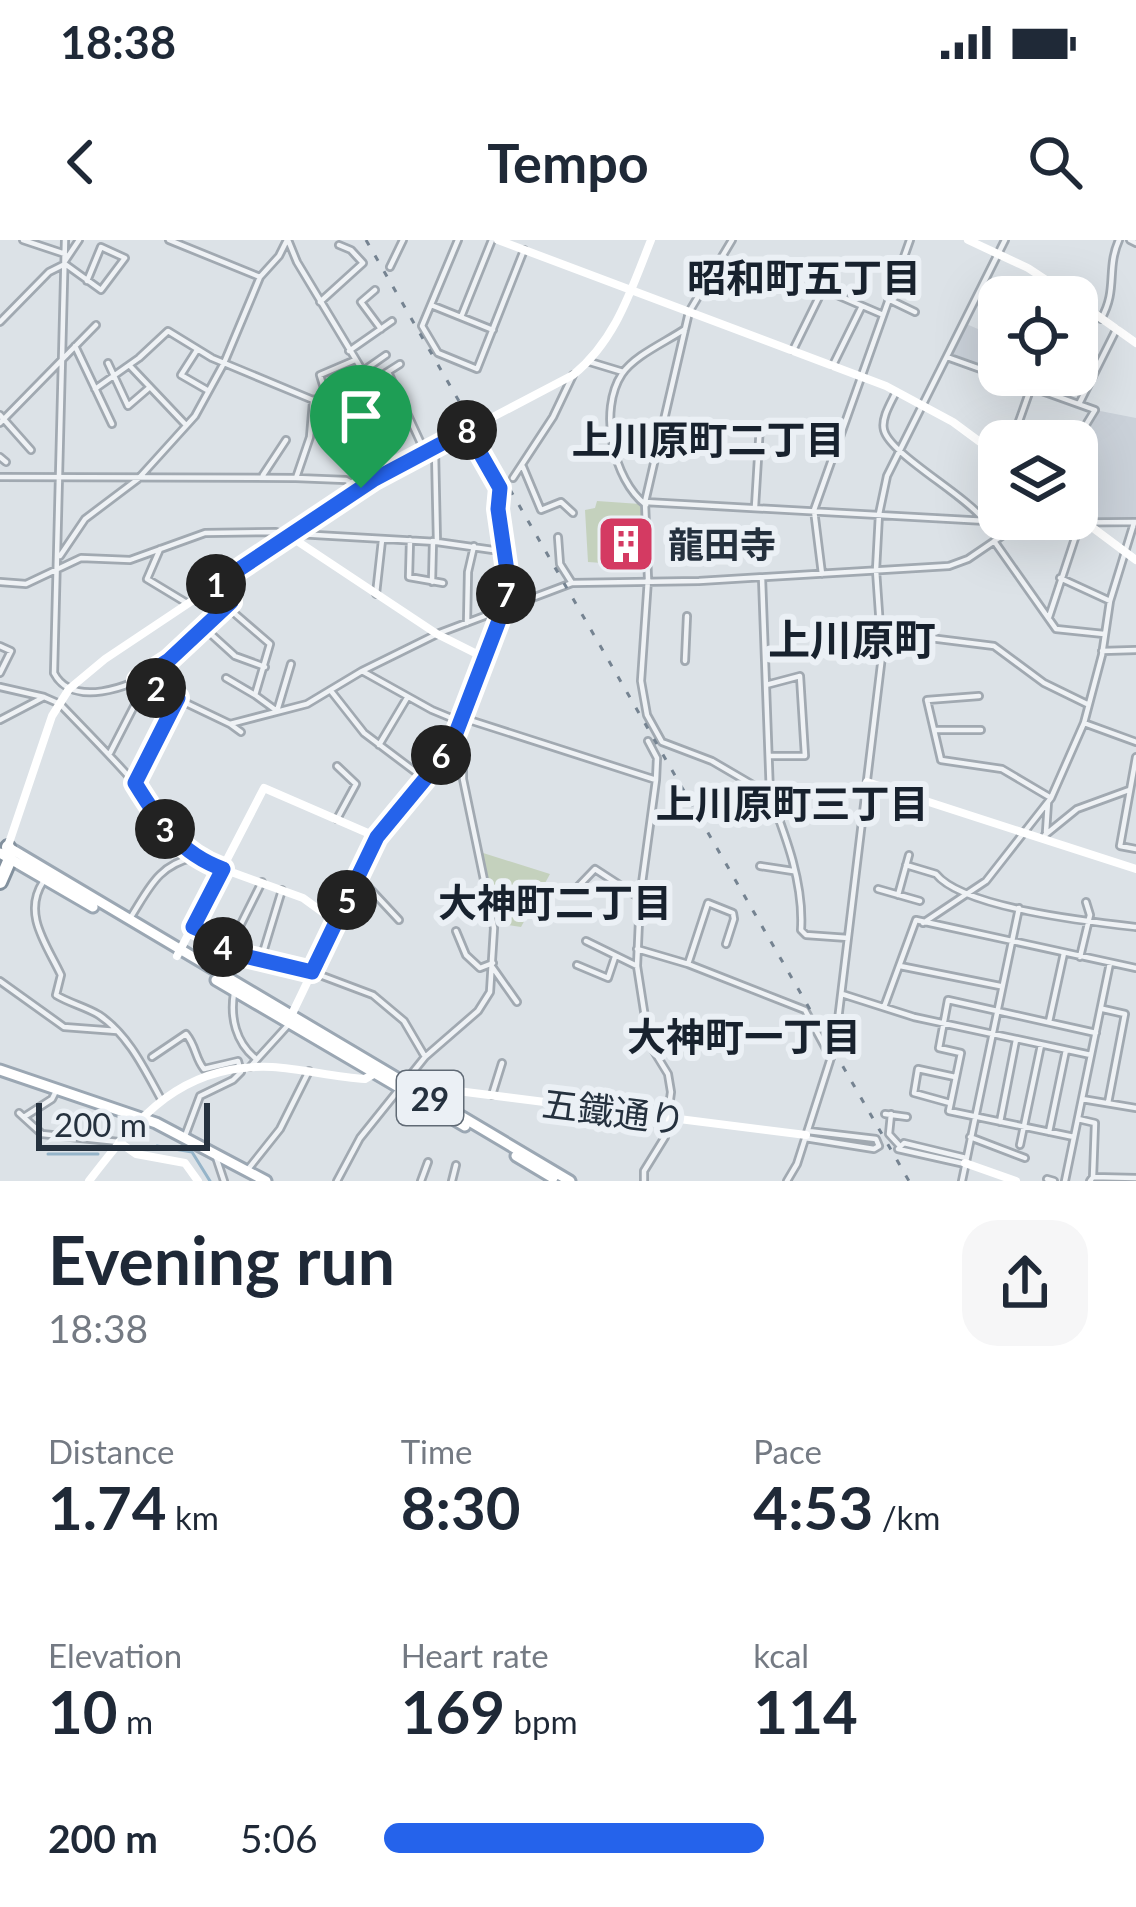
<!DOCTYPE html>
<meta charset="utf-8">
<style>
body{margin:0;font-family:Lato,"Noto Sans JP",sans-serif;background:#f6f6f7;color:#1f2937;height:100vh;display:flex;flex-direction:column;font-size:45px;white-space:nowrap}
*{box-sizing:border-box;margin:0}
p{font-size:39px;color:#747a83}
.icon{flex:none;width:66px;height:66px;fill:none;stroke:currentColor;stroke-width:2;stroke-linecap:round;stroke-linejoin:round}
.map{position:relative;height:941px;overflow:hidden}
.details{display:flex;flex-direction:column;background:#fff;flex:1}
.details>*{flex:none}
.buttons{position:absolute;left:978px;top:36px;display:grid;gap:24px}
.buttons a{display:grid;place-items:center;width:120px;height:120px;border-radius:24px;background:#fff;box-shadow:0 12px 48px #0002;font-size:60px}
.scale{position:absolute;left:36px;bottom:30px;width:174px;box-sizing:border-box;padding-left:12px;border:6px solid #25313e;border-top:0;font-size:33px;line-height:42px;white-space:nowrap;color:#25313e;-webkit-text-stroke:9px #ebf0f5;paint-order:stroke}
.pin{position:absolute;display:grid;place-items:center;width:102px;height:102px;color:#fff;margin:-123px -51px;border-radius:50% 50% 50% 0;rotate:-45deg;box-shadow:0 0 12px #0007}
.pin .icon{rotate:45deg}
.km{position:absolute;width:60px;height:60px;margin:-30px;border-radius:50%;background:#222;color:#fff;font-size:33px;line-height:60px;text-align:center}
.round{display:grid;place-items:center;flex:none;width:126px;height:126px;border-radius:36px;background:#f6f6f7}
.headline{display:flex;align-items:center;justify-content:space-between;height:204px;padding:0 48px}
h1{font-size:66px;font-weight:700;line-height:90px}
.metrics{display:grid;grid-template-columns:repeat(3,1fr);gap:18px;height:204px;padding:12px 48px}
.metrics div{display:grid;align-content:center}
.metrics b{font-size:60px;font-weight:700}
.metrics small{font-size:33px;font-weight:400}
.metrics p{font-size:33px}
ul{padding:0 48px;list-style:none;font-size:39px}
li{display:grid;grid-template-columns:192px 144px 1fr;align-items:center;height:90px}
li i{height:30px;border-radius:15px;background:#2563eb}
.status{display:flex;justify-content:space-between;align-items:center;height:84px;padding:0 60px;background:#fff;direction:ltr}
.status svg{height:33px;fill:currentColor}
header{display:flex;justify-content:space-between;align-items:center;height:156px;padding:0 48px;background:#fff;font-size:54px;font-weight:700}
.map>svg:first-child{display:block}
.built{fill:#cad1d9}
.green{fill:#c4d1bd}
.lines{fill:none;stroke-linecap:round;stroke-linejoin:round}
.stream{stroke:#95b4c9;stroke-width:3}
.street-casing{stroke:#a1a9b1;stroke-width:10}
.primary-casing{stroke:#9ba7b3;stroke-width:15}
.highway-casing{stroke:#83919e;stroke-width:18}
.street{stroke:#eff2f5;stroke-width:4.5}
.secondary{stroke:#fff;stroke-width:8}
.primary{stroke:#fff;stroke-width:9}
.highway{stroke:#fff;stroke-width:12}
.rail{stroke:#758391;stroke-width:3;stroke-dasharray:6 12;stroke-linecap:butt}
.route-casing{stroke:#fff;stroke-width:24}
.route{stroke:#2563eb;stroke-width:15}
.labels{text-anchor:middle;dominant-baseline:central;stroke-width:12;stroke-linejoin:round;paint-order:stroke}
.shield{fill:#ebf0f5;stroke:#606a75;stroke-width:3}
.shield-label{font-size:33px;font-weight:bold;fill:#25313e}
.poi-label{font-size:36px;font-weight:bold;fill:#25313e;stroke:#ebf0f5;text-anchor:start}
.street-label{font-size:36px;fill:#25313e;stroke:#ebf0f5}
.neighbourhood-label{font-size:39px;font-weight:bold;fill:#18222e;stroke:#ebf0f5}
.quarter-label{font-size:42px;font-weight:bold;fill:#18222e;stroke:#ebf0f5}
</style>
<div class="status"><b>18:38</b><svg viewBox="0 0 49 12"><path d="M0 12V9h3v3zM5 12V6h3v6zM10 12V3h3v9zM15 12V0h3v12zM26 1h20v11H26zM47 4h2v5h-2z"/></svg></div>
<header><svg class="icon" aria-label="back" viewBox="0 0 24 24"><path d="M15 5l-7 7 7 7"/></svg>Tempo<svg class="icon" aria-label="search" viewBox="0 0 24 24"><circle cx="10" cy="10" r="6"/><path d="M15 15l6 6"/></svg></header>
<div class="map">
<svg width="1136" height="941" viewBox="0 0 1136 941">
<rect width="100%" height="100%" fill="#dce2e7"/>
<path class="built" d="M964,83L999,98V135H1005L1003,138L947,117Z
M1095,170L1136,178V278L1087,280L1077,272V201Z"/>
<path class="green" d="M597,261L640,264L644,268V280L627,283L626,295H618L617,324L588,322L585,270L595,268Z
M480,612L550,634L521,687L494,683Z"/>
<g class="lines">
<path class="stream" d="M157,906L192,912L210,941
M48,914H98"/>
<g class="street-casing">
<path id="street" d="M23,0L65,14
M65,0L54,433C72,468 130,448 156,430C182,412 202,386 226,366
M169,0L260,37
M288,0L297,22L370,143
M458,0L422,86L438,113L477,129L524,10
M732,0L689,72L645,262L648,339L641,441L647,475L662,502L712,521L770,555
M1130,0L1136,3
M65,21L79,0
M65,24L101,50L125,18L101,7L87,41
M390,27L403,0
M375,50L361,62L381,89
M888,59L915,72
M320,62L363,23L351,10L339,5
M431,65L493,90
M461,77L492,0
M1101,79C1118,50 1106,29 1119,0
M0,82L49,32L65,24
M1077,88L1085,67
M75,106L112,184
M197,110L181,135L207,150
M793,110L823,49L881,74
M349,111L392,81
M947,117L1095,170L1076,201
M590,122L623,132
M108,123L128,166L150,147
M833,125L862,66
M131,127L185,184
M363,131L386,115
M388,132L425,212
M95,149L139,118L168,91L212,118L313,160L370,143L400,124
M1052,152L1058,135
M895,154C890,164 881,179 884,190C890,214 964,254 984,280
M326,155L320,135L355,120
M1079,164L1116,90
M0,175L31,210
M0,183L96,85
M467,190L500,248L498,269L509,338L503,371
M1012,201L1030,150
M435,211L437,302
M0,217L6,222
M523,227L541,270L561,262L573,273
M263,235L286,200
M0,237L296,238L346,240L361,248
M296,238L310,197L313,162
M513,238L553,177L573,135
M645,262L1021,283L1136,282
M646,265C613,240 598,170 622,134C635,115 666,102 685,89
M755,267L760,185
M298,294L437,302L507,312
M558,297L560,324L572,343
M410,300L409,337L443,343
M994,301L1056,389L1104,394
M160,309L147,339L185,362
M60,316L85,279L138,239L195,176L224,123L260,37L279,16L287,0
M822,334L814,270L910,0
M762,338L770,555C786,597 804,644 801,690L806,695L848,698
M1060,338L1110,361
M0,342L26,344L81,318L130,320L205,293L276,292L291,297
M432,342L433,301
M215,349L230,357L226,366L270,404L255,455L277,471
M376,354L382,300
M1049,377L1081,280
M467,383L468,332L474,306
M202,386L235,416L265,427
M883,401L914,396L994,406L1044,443L1087,464
M0,406L11,411L0,433
M1102,411L1136,410
M685,421L687,376
M362,431L432,470L461,482
M226,438L255,455
M138,440L230,484L307,464L362,431L437,394L572,343L699,341L949,326L968,319L1021,283
M766,445L800,436L805,516H771
M0,447L44,457
M331,451L364,493L425,539
M979,456L927,460L941,520L1002,529L1051,558
M277,471L291,424
M463,478L656,540L640,658L637,726L649,803L668,834L671,852L665,897L644,931V941
M0,480L44,457L60,464C84,489 108,513 131,539C164,577 169,611 223,629
M1084,483L1136,502
M230,484L241,492
M934,490H981
M648,501L657,518L656,540
M379,505L407,458
M110,513L146,443
M1136,517L1120,606L1136,609
M337,526L356,544L337,579
M135,543L178,458
M1046,592L1048,562
M1045,595L1077,569L1129,550
M906,625L936,634C963,668 1091,682 1136,687
M760,626L793,631
M358,636L399,680
M43,642C22,674 47,705 61,735L56,755C69,763 86,767 99,775C128,794 145,830 161,859
M878,649L920,661
M572,653L595,629L638,657
M898,655L909,615
M129,680C149,649 157,625 195,617
M923,683L986,641L1051,558L1084,483L1102,415L1110,361L1134,283
M193,687L209,694L228,712L312,732L373,755L404,781L424,815
M456,691L466,715L480,728L493,723
M586,701L637,726
M637,709L688,724L805,770L831,818
M1080,717L1090,675L1086,662
M261,719L282,650
M688,724L708,663L733,673L734,679L726,704
M577,725L608,738L615,717
M900,726L1000,746
M219,728L262,642
M493,728L517,762
M0,741L64,787L117,791
M234,753C230,778 236,802 255,818
M842,754L914,777L1091,815
M884,767L916,680L1136,728
M1103,769L1125,774L1108,863
M1049,782L1064,713
M152,817L186,794C196,806 195,818 204,829L238,821L241,832L233,840L200,856L185,896
M250,827L290,783
M492,855L502,823
M1082,859L1136,868
M950,863L914,853L918,829L955,837
M19,873L42,894L119,902
M885,874L907,877
M891,874L889,894L899,905
M24,877L52,859L56,851
M1078,879L1095,883L1093,937
M1000,882L1016,800
M1049,892L1066,810
M970,897L1025,918
M1074,897L949,871L961,813L939,808L948,760L1096,793
M805,898L874,909L879,906L876,899L808,891
M1020,905L1041,805
M216,917L224,941
M965,924L898,909L904,903L966,918
M249,928L280,889L309,831
M1047,939L1054,941
M337,941L360,898L425,817L478,771L490,752L494,688L463,539V503L457,494
M421,941L428,922
M452,941L456,925
M787,941L797,924L835,805L882,416L876,330L879,274L887,236L1005,0
M962,941L1019,668
M1065,941L1110,723
M1090,941L1093,937L1136,938"/>
</g>
<g class="primary-casing">
<path id="primary" d="M8,607L570,941
M0,613L93,667
M216,740L465,886
M0,830L156,883L266,941
M516,916L553,938"/>
</g>
<g class="highway-casing">
<path id="highway" d="M0,642L10,619L8,607"/>
</g>
<use href="#street" class="street"/>
<path class="secondary" d="M498,0L886,146L953,182L999,216
M968,0L1028,28L1072,57
M1077,61L1136,103
M1077,276L1136,320
M291,297L437,394L487,419
M867,542L1136,629
M8,606L52,476L69,449L105,419L373,240L573,135C616,100 631,50 651,0
M223,629L303,658L336,682
M177,716L264,548L377,597
M291,776L377,597L425,539L456,493L503,371
M423,854L434,848L806,895
M119,902L136,914L185,923L198,941
M965,923L1016,941
M89,941C139,876 182,823 272,827C303,829 334,837 365,839L375,833"/>
<use href="#primary" class="primary"/>
<use href="#highway" class="highway"/>
<path class="rail" d="M366,0L909,941"/>
</g>
<g class="lines">
<g class="route-casing">
<path id="route" d="M467,190L500,248L498,269L508,338L503,370L456,493L425,539L377,597L312,732L228,712L209,694L193,687L223,629C179,613 159,582 135,543L178,458L138,440L169,420L231,362L230,357L211,348L373,240Z"/>
</g>
<use href="#route" class="route"/>
</g>
<defs>
<g id="building-square" transform="scale(3)"><rect x="-9" y="-9" width="18" height="18" rx="4" fill="#d43a62" stroke="#ebf0f5"/><path d="M-4-6H4V6H1V3H-1V6H-4ZM-2.5-4.3h1.7v1.8h-1.7ZM.8-4.3h1.7v1.8H.8ZM-2.5-1h1.7V.8h-1.7ZM.8-1h1.7V.8H.8Z" fill="#fff"/></g>
</defs>
<g fill-rule="evenodd">
<use href="#building-square" x="626" y="304"/>
</g>
<g class="labels">
<rect class="shield" x="397" y="831" width="66" height="54" rx="9"/>
<g class="shield-label">
<text x="430" y="858">29</text>
</g>
<g class="poi-label">
<text x="668" y="304">龍田寺</text>
</g>
<g class="street-label">
<text transform="translate(614 871) rotate(7)">五鐵通り</text>
</g>
<g class="neighbourhood-label">
<text x="804" y="37">昭和町五丁目</text>
<text x="708" y="199">上川原町二丁目</text>
<text x="792" y="563">上川原町三丁目</text>
<text x="555" y="662">大神町二丁目</text>
<text x="744" y="796">大神町一丁目</text>
</g>
<g class="quarter-label">
<text x="852" y="399">上川原町</text>
</g>
</g>
</svg>
<div class="buttons">
<a><svg class="icon" aria-label="locate" viewBox="0 0 24 24"><circle cx="12" cy="12" r="6"/><path d="M12 2v4M12 18v4M2 12h4M18 12h4"/></svg></a>
<a><svg class="icon" aria-label="layers" viewBox="0 0 24 24"><path d="M12 4l9 5-9 5-9-5zM3 14l9 5 9-5"/></svg></a>
</div>
<div class="scale">200 m</div>
<div class="pin" style="left:361px;top:248px;background:#1e9e55"><svg class="icon" aria-label="arrive" viewBox="0 0 24 24"><path d="M6 21V4h12l-3 4 3 4H6"/></svg></div>
<b class="km" style="left:216px;top:344px">1</b>
<b class="km" style="left:156px;top:448px">2</b>
<b class="km" style="left:165px;top:589px">3</b>
<b class="km" style="left:223px;top:707px">4</b>
<b class="km" style="left:347px;top:660px">5</b>
<b class="km" style="left:441px;top:515px">6</b>
<b class="km" style="left:506px;top:354px">7</b>
<b class="km" style="left:467px;top:190px">8</b>
</div>
<section class="details">
<div class="headline"><div><h1>Evening run</h1><p>18:38</p></div><a class="round"><svg class="icon" aria-label="share" viewBox="0 0 24 24"><path d="M12 15V3M7 8l5-5 5 5M5 13v7h14v-7"/></svg></a></div>
<div class="metrics">
<div><p>Distance</p><b>1.74<small> km</small></b></div>
<div><p>Time</p><b>8:30</b></div>
<div><p>Pace</p><b>4:53<small> /km</small></b></div>
</div>
<div class="metrics">
<div><p>Elevation</p><b>10<small> m</small></b></div>
<div><p>Heart rate</p><b>169<small> bpm</small></b></div>
<div><p>kcal</p><b>114</b></div>
</div>
<ul>
<li><b>200 m</b>5:06<i style="width:54%"></i></li>
</ul>
</section>
